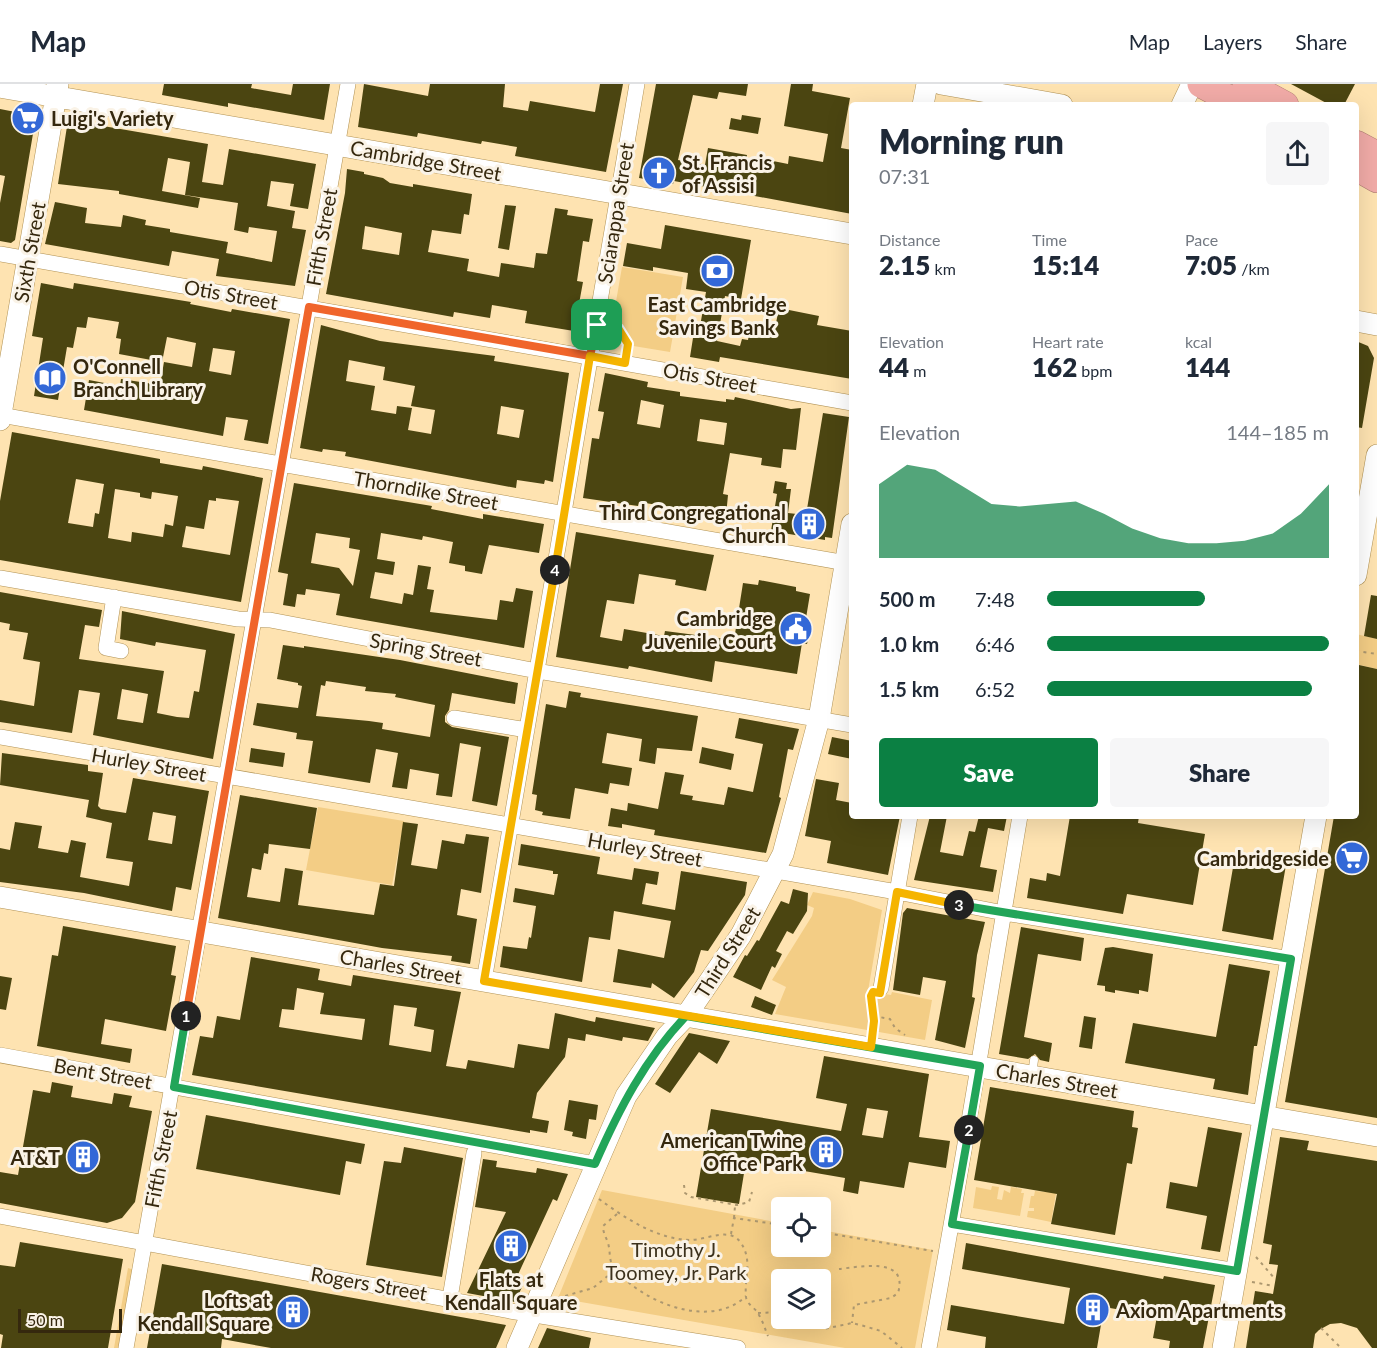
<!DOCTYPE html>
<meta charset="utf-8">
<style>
body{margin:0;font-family:Lato,sans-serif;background:#f6f6f7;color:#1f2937;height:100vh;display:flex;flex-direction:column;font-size:22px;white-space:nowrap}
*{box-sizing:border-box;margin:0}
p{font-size:20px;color:#747a83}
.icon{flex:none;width:33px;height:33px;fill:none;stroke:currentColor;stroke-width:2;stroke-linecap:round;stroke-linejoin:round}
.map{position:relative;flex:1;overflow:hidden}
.side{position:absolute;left:849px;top:18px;width:510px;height:717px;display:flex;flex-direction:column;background:#fff;border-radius:6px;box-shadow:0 6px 24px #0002}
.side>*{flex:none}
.fabs{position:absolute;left:771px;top:1113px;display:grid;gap:12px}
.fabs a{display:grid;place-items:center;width:60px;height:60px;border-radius:6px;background:#fff;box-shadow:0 6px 24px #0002;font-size:30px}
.scale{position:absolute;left:18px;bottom:15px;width:104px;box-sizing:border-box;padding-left:6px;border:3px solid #35280e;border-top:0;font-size:16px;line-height:21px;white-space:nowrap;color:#35280e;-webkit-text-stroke:4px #faf3e7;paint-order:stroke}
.pin{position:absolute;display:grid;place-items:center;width:51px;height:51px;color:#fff;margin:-26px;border-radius:12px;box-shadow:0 3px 9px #0006}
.km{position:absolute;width:30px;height:30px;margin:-15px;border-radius:50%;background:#222;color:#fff;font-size:16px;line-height:30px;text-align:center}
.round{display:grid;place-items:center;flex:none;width:63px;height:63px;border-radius:6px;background:#f6f6f7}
.head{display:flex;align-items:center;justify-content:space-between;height:102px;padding:0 30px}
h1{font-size:33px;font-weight:800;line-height:45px}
.figures{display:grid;grid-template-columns:repeat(3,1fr);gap:9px;height:102px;padding:6px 30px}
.figures div{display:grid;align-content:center}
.figures b{font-size:26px;font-weight:800}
.figures small{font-size:16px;font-weight:400}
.figures p{font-size:16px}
.chart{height:168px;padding:12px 30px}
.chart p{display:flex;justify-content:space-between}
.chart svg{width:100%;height:108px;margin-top:6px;fill:#0b8043;opacity:.7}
.cta{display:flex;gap:12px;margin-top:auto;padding:12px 30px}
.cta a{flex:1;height:69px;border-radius:6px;background:#0b8043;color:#fff;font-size:24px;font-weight:800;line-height:69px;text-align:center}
.cta a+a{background:#f6f6f7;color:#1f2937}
ul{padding:0 30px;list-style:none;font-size:20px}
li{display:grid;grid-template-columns:96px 72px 1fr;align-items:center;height:45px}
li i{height:15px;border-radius:8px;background:#0b8043}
header{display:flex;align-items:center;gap:36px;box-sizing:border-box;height:84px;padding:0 30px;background:#fff;border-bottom:2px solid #e0e1e3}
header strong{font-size:28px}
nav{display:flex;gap:33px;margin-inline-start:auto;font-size:21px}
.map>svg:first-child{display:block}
.green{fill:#f3cd85;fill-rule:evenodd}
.building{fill:#4b4511;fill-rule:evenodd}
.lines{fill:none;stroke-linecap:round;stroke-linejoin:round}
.lane-casing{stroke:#b19254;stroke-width:9}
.street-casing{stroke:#b19254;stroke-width:16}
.secondary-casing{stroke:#b19254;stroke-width:22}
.highway-casing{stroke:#af7d71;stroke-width:28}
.path{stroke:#ac976f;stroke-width:2;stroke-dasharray:3 4.5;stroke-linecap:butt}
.lane{stroke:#fff;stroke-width:8}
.street{stroke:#fff;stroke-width:15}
.secondary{stroke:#fff;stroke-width:21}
.highway{stroke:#f1aba7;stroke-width:27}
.split-1-casing{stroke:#fff;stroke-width:12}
.split-2-casing{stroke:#fff;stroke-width:12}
.split-3-casing{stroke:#fff;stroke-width:12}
.split-4-casing{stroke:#fff;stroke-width:12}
.split-5-casing{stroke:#fff;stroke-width:12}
.split-1{stroke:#f0652b;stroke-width:8}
.split-2{stroke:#22a559;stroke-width:8}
.split-3{stroke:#22a559;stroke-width:8}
.split-4{stroke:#f5b400;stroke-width:8}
.split-5{stroke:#f5b400;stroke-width:8}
.labels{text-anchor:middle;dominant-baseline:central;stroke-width:6;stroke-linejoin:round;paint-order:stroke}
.poi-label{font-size:20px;font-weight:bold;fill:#35280e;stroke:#faf3e7;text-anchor:end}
.street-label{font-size:20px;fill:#35280e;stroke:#faf3e7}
.park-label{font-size:20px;fill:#3c311c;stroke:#faf3e7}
</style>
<header>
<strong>Map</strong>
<nav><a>Map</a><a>Layers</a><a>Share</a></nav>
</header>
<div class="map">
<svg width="1377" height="1264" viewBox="0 0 1377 1264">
<rect width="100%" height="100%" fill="#fee3b1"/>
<path class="green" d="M622,183L683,193L670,268L609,258Z
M1356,550L1377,555V585L1356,580Z
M318,723L404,737L392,801L306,786Z
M813,808L850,815L882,826L868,907L891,911L892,908L932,916L925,956L775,930L786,903L772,896L812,832L814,824L807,821Z
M992,1102L999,1103L997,1115L1002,1116L1004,1106L1010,1109L1011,1103L1022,1105L1021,1109H1024L1020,1132L973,1124L976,1103L991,1106Z
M1057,1104L1051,1138L1027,1133L1028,1127H1034V1124H1029L1031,1112H1034L1035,1107L1045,1108L1046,1105Z
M602,1106L781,1139L782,1162H820L821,1146L933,1166L915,1264H845L558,1214ZM782,1196H820V1234H782Z
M128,1184L134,1186L120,1264H114Z"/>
<path class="building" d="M164,0H252L251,4L291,11L293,0H330L324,36L228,19V23L162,11Z
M364,0L428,12L430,0H505L503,23L528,27L530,17L595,28L600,0H623L606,88L515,72L517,63L482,57L481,60L418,49L417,53L358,43Z
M656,0H748L746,12L719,8L717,15L693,11L678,76L705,81L708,64L747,71L746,80L767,84L768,76L788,80L789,72L823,78L828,50L784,42L791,0H813L812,7L850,14L841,64L852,66V130L674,97L673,100L639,94Z
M1291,0H1355L1344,21H1330Z
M0,25L36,32L15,156L11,159L0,157V119L5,92L0,91Z
M742,31L761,34L758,50L729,45L731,34L741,36Z
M68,36L208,60L202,98L223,101L229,65L316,80L308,125L290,122L294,100L271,97L267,122L295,127L292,144L306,146L295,202L216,192L219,175L172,167L169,182L45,160L55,118L87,124L85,139L121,143L123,131L146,136L145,141L170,145V148L228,158L226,169L272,178L277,147L249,143L248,149L234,146L238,119L185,111L190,78L168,74L162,107L200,114L198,124L119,110V107L58,100Z
M347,85L364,88V90L383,94L390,99L413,103V100L472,110L469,131L464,130L461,150L432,146L428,168L469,175L467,187L499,193L501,179L534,184L536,169L547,170L555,124L568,126L567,131L593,135L589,158L583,157L577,197L583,198L574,247L525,239L527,227L492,221L490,234L454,228L453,233L326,210L345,109ZM365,142L402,149L399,171L362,165Z
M505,121L516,122L509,166L498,164Z
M665,141L751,156L741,215L725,212L717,257L740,262L742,255L748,256L750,245L774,249L779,224L819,232L817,241L852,247V295L720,273L719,278L690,273L693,254H698L706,208L686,205L688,189L653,183V187L623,182L627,159L661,165Z
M41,199L73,205L74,199L191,218L190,220L231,228L232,225L290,235L268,360L244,356L248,336L226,333L223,352L84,326L89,296L120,302L121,295L160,301L164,278L192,283L196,259L167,253L162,278L119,270L121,255L116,254L119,238L88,233L86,244L77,243L73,264L67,263L58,316L34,312L43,254L32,252ZM213,264L235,267L231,291L209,287Z
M321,241L380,257L495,272L494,277L569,289L553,398L545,396L544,400L517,396L516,404L345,372L346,368L323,365L322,368L300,364ZM349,276L385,283L383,296L415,302L411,322L435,326L431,350L408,346L412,324L397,322L396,330L371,326L375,302L346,297ZM501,322L524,326L519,354L497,350Z
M1356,257L1368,262L1374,274L1362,344L1356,343Z
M605,289L648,298L647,303L680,308V312L726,318V315L734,316L735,313L791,325L801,324L796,366L783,365L781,384L761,381L762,374L730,369L723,410L728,411L726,432L639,418L638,422L583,414L592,354L599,355L604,328L598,327ZM641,316L664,321L660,344L637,340ZM700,335L727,339L724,361L697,357Z
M823,329L849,333L832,454L825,453V456L771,447L777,410L773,409L775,397L787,399L786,405H791L788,429L806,431Z
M12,348L160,375V379L202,386L203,382L263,394L241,518L0,476V417ZM76,395L104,400L99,430L95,429L93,443L68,439ZM115,405L140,409V413L151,415L152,408L178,412L173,442L165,440L163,453L132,448L131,458L108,454ZM216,414L239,417L230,471L182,463L186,442L204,445L209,416L216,417Z
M294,399L432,422L431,425L483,435V430L544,440L539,469L489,461L482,490L465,487V482L449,479L453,458L423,452L422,456L381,449L377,475L395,478L393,491L375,488L370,514L402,520L404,509L413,511L418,481L431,483L427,505L434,506L430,528L497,536L500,516L513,518L516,504L533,507L524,564L336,531L340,510L306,505L305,511L297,510L295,523L283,521L288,490L278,488ZM316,449L350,454L349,464L360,466L353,502L339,484L311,479Z
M576,448L714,471L706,507L675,501L676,496L639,490L634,520L607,516L600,553L622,557L624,545L664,552L665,547L734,556L743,499L758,501L759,496L796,503V507L810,510L805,540H811L807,560L802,559L797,590L715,577L712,598L629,582L628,585L556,573Z
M0,508L102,526L99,543L85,541L79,575L164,587L157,629L177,633L189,634L194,607L199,608L206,566L156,558L155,562L120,555L122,527L235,550L213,675L93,651L100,609L79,606L72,649L0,638V616L34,622L40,578L23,575L28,549L9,546L10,540L0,538ZM122,605L148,610L143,639L117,635Z
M1371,511L1377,512V555L1364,552Z
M283,561L304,564V562L400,576L518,599L515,620L452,609L449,626L445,632V638L452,643L509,653L497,722L472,717L481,663L460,659L452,713L436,711L439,690L410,685L407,705L392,703L398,669L376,665L370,699L308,689L313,657L296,655L297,649L253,641L257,619L298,624L302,602L298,601V599L277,595ZM326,597L366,603L365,607L396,610L395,613L435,621L430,653L382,645L383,639L369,637L316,632L321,601L325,602Z
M1359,581L1377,585V1034L1285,1018L1334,732H1356V600Z
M569,607L581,609L580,613L698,632L692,667L657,664L655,680L639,677L642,655L607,649L602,679L632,684L629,702L610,699L608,710L575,704L570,735L542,731L543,728L535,726L537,711L532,710L546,620L566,624Z
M739,634L799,645L793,666L788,665L779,713L781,714L766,769L654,751L655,746L622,740V744L608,742L611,724L627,727L628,719L658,725L665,688L684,691L680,710L693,712L692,716L724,721L728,703L753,708L763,660L735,654Z
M832,653L852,657V675L828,670Z
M702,663L734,670L731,686L699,679Z
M251,664L285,669L283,683L249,678Z
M2,669L88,681V687L103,689L98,722L101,725L126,729L133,694L209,707L191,806L176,803L172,827L84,809L0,798V764L10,766L15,738L42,742L38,764L68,769L71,756L86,759L80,793L129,802L133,778L106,774L112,739L86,733L89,716L0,701ZM153,728L176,732L172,760L148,756Z
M816,695L839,699L836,716L852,719V732H900L888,791L827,779L831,757L805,752Z
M240,711L317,724L310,765L269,760L268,770L264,769L261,786L252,784L247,813L280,818L285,784L303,787L298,821L374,831L380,800L394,802L403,738L418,740L411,781L437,785L442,756L464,760L466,750L489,753L481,809L461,805L457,831L477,835L470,880L451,877L452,872L382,864L218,834Z
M930,732H947L940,768L963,772L969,747L975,748L979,732H1007L1004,747L988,744L980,783L997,786L993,808L914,796Z
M1070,732H1139L1138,739L1205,750L1193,821L1127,810L1123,830L1027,814L1030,794L1046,797L1047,789L1060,792Z
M521,760L600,773L597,790L632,796L634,784L659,788L657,801L646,799L642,820L675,826L681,787L747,798L745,811L708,867L701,866L694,888L674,914L652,899L651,904L613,898L618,865L664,874L671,837L614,827L610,856L589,853L582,898L500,883L503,862L527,865L529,853L531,854L536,822L513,818L515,804L554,811L558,790H553V787L518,781Z
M1235,772L1286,781L1273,856L1222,847Z
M793,805L808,809L807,827L793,850L787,847L776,867L782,870L775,884L772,882L761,906L733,893L745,871L747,872L757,856L759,857L781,817L789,820Z
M907,824L985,838L977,871L972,913L975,914L965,964L935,956L946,897L923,893L920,911L893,906L903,829Z
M63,842L176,862L171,891L176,892L166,947L105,935L101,960L132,965L130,979L37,962L52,871L58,872Z
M1021,843L1084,854L1081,877L1038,870L1024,953L1052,959L1049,978L1040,976L1035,970L1028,975L999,970Z
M1113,863L1153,870L1148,908L1139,906V910L1115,906V909L1105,907V902L1097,901L1105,864Z
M251,873L320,885L318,896L351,902L353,891L461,908L446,982L466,985L468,976L514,984L518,960L549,965L555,929L595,938L596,933L655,944L648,957L623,953L622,957L586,950L585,957L568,954L565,973L537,1009L532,1034L549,1037L547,1049L530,1046V1049L192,991L200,952L213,954L217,932L240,936ZM297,904L324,909L320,930L365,935L362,956L279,943L282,925L294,926ZM394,921L417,924L414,942L434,946L431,968L389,961Z
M1229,880L1270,887L1257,962H1254L1248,1011L1213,1005L1215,995L1125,979L1133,939L1216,953Z
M0,892L12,894L6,926L0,925Z
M755,912L776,921L772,931L751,923Z
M1084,932L1096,934L1092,965L1079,963Z
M689,949L730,957L717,980L699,968L670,1009L655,1000Z
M824,972L929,990L919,1053L950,1057L946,1084L909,1078L904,1104L860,1097L858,1110L843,1107L845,1094L746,1077L739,1120L696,1113L711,1025L841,1047L847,1020L816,1014ZM867,1024L888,1027L883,1054L862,1051Z
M52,998L73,1002L71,1013L112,1020L114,1009L132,1012L129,1023L152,1027L135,1118L122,1134L107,1139L0,1119V1088L18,1091L33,1006L50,1009Z
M990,1003L1134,1027L1132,1043L1138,1044L1132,1080L1127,1079L1115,1151L1051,1140L1057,1110L974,1096Z
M569,1016L598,1021L596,1036L589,1035L586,1055L572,1052L573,1048L564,1046Z
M206,1031L365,1060L361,1080L346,1077L340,1111L196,1085Z
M1208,1043L1242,1049L1220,1168L1201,1165L1207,1132L1166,1124L1170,1098L1197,1103Z
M1280,1053L1309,1057L1307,1066L1377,1077V1264H1372L1357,1244L1341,1239L1330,1240L1319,1246L1315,1250L1313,1264H1246L1255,1207L1273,1210L1278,1181L1269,1180L1272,1161L1263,1159Z
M404,1063L463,1074L442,1193L366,1181L384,1077L401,1079Z
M483,1075L497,1077L496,1083L536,1089L537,1084L568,1090L557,1117L553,1115L515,1197L523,1201L515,1218L467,1209L506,1128L475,1123Z
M20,1158L123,1175L108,1264H1L3,1251L0,1250V1181L15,1183Z
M966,1159L1163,1195L1164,1192L1215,1201L1203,1264H1169L1170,1257L1153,1254L1157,1232L1104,1223L1097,1264H985L986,1253L947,1246L951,1221L1064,1240L1070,1204L962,1185Z
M162,1180L359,1215L506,1241L496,1264H271L222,1255L221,1264H147Z
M547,1244L591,1254L589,1264H538Z"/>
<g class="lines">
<g class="lane-casing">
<path id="lane" d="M1032,991L1034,976"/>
</g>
<g class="street-casing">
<path id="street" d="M0,170L852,319
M0,331L852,480
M0,494L238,535L270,536L537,587L852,641
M114,513L106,564L121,567
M454,634L527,646
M0,653L897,808L1004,829L1291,875
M484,897L637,0
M881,904L910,732
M0,971L595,1080
M0,1132L510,1227L738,1264
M952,1140L1237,1187
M451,1208L474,1069
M126,1264L348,0
M929,1264C962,1087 990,909 1020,732"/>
</g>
<g class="secondary-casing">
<path id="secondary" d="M941,0L1062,21
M0,3L852,150
M923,21L927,0
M1182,21L1192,0
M1356,237L1377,241
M0,336L58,0
M1356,491L1377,371
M0,813L1377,1052
M517,1264L626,1012L667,952L686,932L741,851L783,770L819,635L852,440
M1223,1264L1316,732"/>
</g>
<g class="highway-casing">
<path id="highway" d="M1201,0L1241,21
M1246,0L1285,21
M1356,60L1377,71
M1356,83L1377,95"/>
</g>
<path class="path" d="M609,243L622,247L627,256V265
M1356,567L1377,570
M871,914L873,947
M874,932L890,935L895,944L905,951
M684,1101L685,1109L691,1113L737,1121L749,1118L752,1108
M599,1115C625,1134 656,1155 690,1156C707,1156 730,1142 741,1159C753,1177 744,1194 746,1213C747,1221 756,1224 759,1231C763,1238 765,1245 768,1252
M617,1130L603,1142C603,1149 606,1153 608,1159C611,1169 608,1177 615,1185C643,1219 711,1246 746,1212
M734,1134L735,1122
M820,1148L933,1167
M731,1150L734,1134L782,1141
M1256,1173L1275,1195
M839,1185C859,1183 909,1172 898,1209L891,1214L854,1221L852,1239
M1252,1198L1274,1202
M558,1214L593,1204L615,1186
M758,1229L782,1228
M798,1234L824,1245L852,1239L864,1242L881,1247L902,1264
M1321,1244L1341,1264"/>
<use href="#lane" class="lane"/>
<use href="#street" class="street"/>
<use href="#secondary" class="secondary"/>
<use href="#highway" class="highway"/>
</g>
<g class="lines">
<g class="split-1-casing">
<path id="split-1" d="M186,932L309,223L590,272L597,241"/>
</g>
<g class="split-2-casing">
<path id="split-2" d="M186,932L174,1003L595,1080C619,1025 645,975 686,932L980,982L969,1046"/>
</g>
<g class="split-3-casing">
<path id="split-3" d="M959,821L1291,875L1237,1187L952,1140L969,1046"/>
</g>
<g class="split-4-casing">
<path id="split-4" d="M555,486L484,897L871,963L874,937L871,912L873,908L880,909L897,808L959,821"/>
</g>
<g class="split-5-casing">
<path id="split-5" d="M555,486L590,272L625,279L628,260L618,244L597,241"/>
</g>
<use href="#split-1" class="split-1"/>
<use href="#split-2" class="split-2"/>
<use href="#split-3" class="split-3"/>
<use href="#split-4" class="split-4"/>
<use href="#split-5" class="split-5"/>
</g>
<defs>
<g id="supermarket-disc" transform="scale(1.725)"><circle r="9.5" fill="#3368d7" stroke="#faf3e7"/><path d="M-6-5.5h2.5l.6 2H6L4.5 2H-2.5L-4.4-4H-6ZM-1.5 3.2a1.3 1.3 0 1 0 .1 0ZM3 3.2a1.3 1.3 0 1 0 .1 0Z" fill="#fff"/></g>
<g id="church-disc" transform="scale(1.725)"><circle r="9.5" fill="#3368d7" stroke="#faf3e7"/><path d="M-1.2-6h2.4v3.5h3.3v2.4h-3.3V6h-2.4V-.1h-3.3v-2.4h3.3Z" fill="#fff"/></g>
<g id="bank-disc" transform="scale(1.725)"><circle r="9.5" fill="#3368d7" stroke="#faf3e7"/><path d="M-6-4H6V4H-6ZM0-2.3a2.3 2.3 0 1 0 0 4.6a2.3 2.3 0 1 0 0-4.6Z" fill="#fff"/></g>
<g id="library-disc" transform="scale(1.725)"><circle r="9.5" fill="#3368d7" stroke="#faf3e7"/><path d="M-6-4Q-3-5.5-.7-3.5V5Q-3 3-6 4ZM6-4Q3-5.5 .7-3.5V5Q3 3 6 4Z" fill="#fff"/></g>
<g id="building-disc" transform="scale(1.725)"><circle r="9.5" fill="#3368d7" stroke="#faf3e7"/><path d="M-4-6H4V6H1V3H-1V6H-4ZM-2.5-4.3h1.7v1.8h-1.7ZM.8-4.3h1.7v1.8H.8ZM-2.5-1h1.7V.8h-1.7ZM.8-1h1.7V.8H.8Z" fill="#fff"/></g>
<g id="civic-disc" transform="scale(1.725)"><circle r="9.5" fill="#3368d7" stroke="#faf3e7"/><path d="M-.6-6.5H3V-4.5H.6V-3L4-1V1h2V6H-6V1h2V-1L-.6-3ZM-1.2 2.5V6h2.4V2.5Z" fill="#fff"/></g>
</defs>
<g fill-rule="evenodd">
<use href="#supermarket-disc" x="28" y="34"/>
<use href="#church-disc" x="659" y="89"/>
<use href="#bank-disc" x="717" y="187"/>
<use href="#library-disc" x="50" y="294"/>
<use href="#building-disc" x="809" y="440"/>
<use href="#civic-disc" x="796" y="545"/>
<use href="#supermarket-disc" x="1352" y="774"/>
<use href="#building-disc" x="826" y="1068"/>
<use href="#building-disc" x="83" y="1073"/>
<use href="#building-disc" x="511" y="1162"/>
<use href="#building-disc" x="1093" y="1226"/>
<use href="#building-disc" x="293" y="1228"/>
</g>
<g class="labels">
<g class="poi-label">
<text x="51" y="34" text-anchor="start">Luigi's Variety</text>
<text x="682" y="78" text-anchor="start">St. Francis<tspan x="682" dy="23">of Assisi</tspan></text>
<text x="717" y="220" text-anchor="middle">East Cambridge<tspan x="717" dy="23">Savings Bank</tspan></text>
<text x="73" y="282" text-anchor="start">O'Connell<tspan x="73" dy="23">Branch Library</tspan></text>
<text x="786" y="428">Third Congregational<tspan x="786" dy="23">Church</tspan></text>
<text x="773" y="534">Cambridge<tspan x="773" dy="23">Juvenile Court</tspan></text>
<text x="1329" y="774">Cambridgeside</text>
<text x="803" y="1056">American Twine<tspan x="803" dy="23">Office Park</tspan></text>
<text x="60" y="1073">AT&amp;T</text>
<text x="511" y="1195" text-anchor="middle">Flats at<tspan x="511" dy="23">Kendall Square</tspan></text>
<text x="270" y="1216">Lofts at<tspan x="270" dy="23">Kendall Square</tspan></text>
<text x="1116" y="1226" text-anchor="start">Axiom Apartments</text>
</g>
<g class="street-label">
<text transform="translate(426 76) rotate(10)">Cambridge Street</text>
<text transform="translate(615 129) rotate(-81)">Sciarappa Street</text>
<text transform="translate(321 153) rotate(-80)">Fifth Street</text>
<text transform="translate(29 168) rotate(-80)">Sixth Street</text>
<text transform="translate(231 210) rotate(10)">Otis Street</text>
<text transform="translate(710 293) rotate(10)">Otis Street</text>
<text transform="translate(426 406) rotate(10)">Thorndike Street</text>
<text transform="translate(426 565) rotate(10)">Spring Street</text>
<text transform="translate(149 680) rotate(10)">Hurley Street</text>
<text transform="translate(645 765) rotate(10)">Hurley Street</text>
<text transform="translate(727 868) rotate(-58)">Third Street</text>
<text transform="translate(401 882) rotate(10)">Charles Street</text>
<text transform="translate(103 989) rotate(10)">Bent Street</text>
<text transform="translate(1057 996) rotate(10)">Charles Street</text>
<text transform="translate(160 1075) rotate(-79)">Fifth Street</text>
<text transform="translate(369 1199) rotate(10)">Rogers Street</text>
</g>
<g class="park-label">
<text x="676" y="1165">Timothy J.<tspan x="676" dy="23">Toomey, Jr. Park</tspan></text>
</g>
</g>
</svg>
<div class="fabs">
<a><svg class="icon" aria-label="locate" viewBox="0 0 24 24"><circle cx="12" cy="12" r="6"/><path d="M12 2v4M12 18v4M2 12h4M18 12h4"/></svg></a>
<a><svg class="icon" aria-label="layers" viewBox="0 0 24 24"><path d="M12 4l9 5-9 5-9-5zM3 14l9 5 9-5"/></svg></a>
</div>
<div class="scale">50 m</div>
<div class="pin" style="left:597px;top:241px;background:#1e9e55"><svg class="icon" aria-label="arrive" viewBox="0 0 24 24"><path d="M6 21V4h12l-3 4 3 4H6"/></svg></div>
<b class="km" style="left:186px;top:932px">1</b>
<b class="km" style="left:969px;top:1046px">2</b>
<b class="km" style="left:959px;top:821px">3</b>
<b class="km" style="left:555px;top:486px">4</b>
<section class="side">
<div class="head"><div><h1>Morning run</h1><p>07:31</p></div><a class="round"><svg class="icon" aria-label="share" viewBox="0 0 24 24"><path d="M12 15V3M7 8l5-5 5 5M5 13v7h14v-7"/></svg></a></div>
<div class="figures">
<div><p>Distance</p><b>2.15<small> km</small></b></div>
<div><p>Time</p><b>15:14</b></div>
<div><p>Pace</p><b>7:05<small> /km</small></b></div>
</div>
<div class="figures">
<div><p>Elevation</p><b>44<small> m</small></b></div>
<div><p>Heart rate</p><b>162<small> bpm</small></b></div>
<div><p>kcal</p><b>144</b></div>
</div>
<div class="chart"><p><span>Elevation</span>144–185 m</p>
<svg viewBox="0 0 160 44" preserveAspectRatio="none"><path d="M0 44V14L10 6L20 8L30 15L40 22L50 23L60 22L70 21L80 26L90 32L100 36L110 38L120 38L130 37L140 34L150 26L160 14V44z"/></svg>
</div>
<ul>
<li><b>500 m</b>7:48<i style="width:56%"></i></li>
<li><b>1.0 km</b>6:46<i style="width:100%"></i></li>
<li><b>1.5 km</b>6:52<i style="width:94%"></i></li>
</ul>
<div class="cta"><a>Save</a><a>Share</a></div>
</section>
</div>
